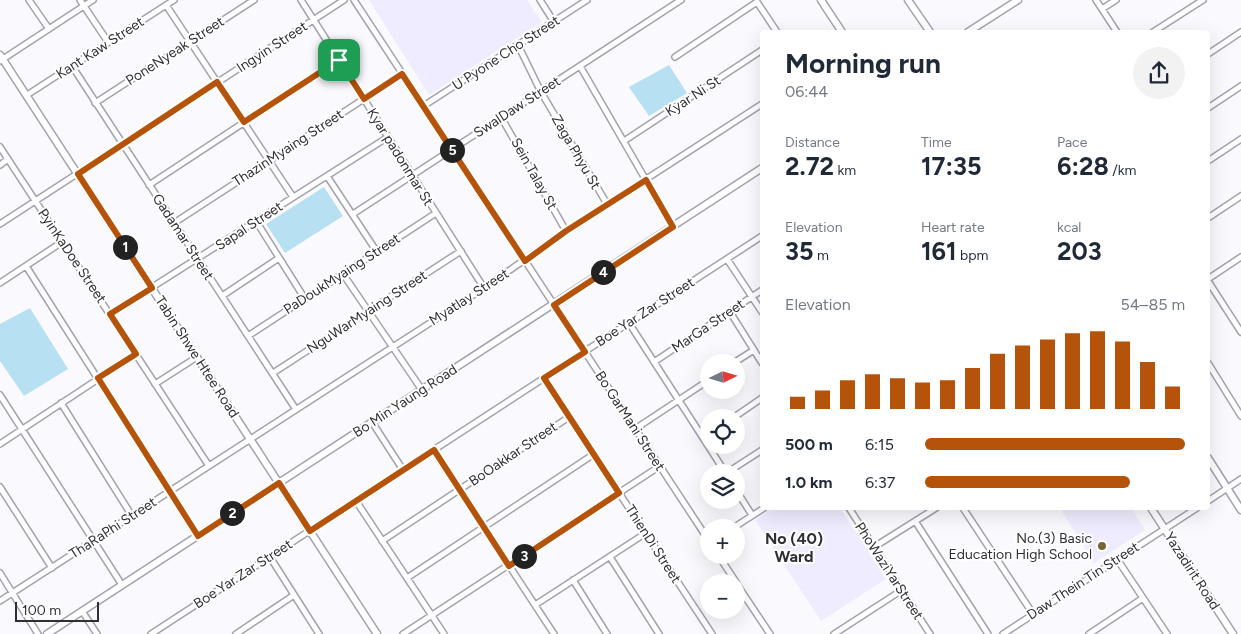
<!DOCTYPE html>
<meta charset="utf-8">
<style>
body{margin:0;font-family:Figtree,sans-serif;background:#f2f2f3;color:#1f2937;height:100vh;display:flex;flex-direction:column;font-size:19px;white-space:nowrap}
*{box-sizing:border-box;margin:0}
p{font-size:16px;color:#747a83}
.icon{flex:none;width:28px;height:28px;fill:none;stroke:currentColor;stroke-width:2;stroke-linecap:round;stroke-linejoin:round}
.map{position:relative;flex:1;overflow:hidden}
.sheet{position:absolute;left:760px;top:30px;width:450px;height:480px;display:flex;flex-direction:column;background:#fff;border-radius:5px;box-shadow:0 5px 20px #0002}
.sheet>*{flex:none}
.needle{width:32px;rotate:85deg}
.tools{position:absolute;left:700px;top:354px;display:grid;gap:10px}
.tools a{display:grid;place-items:center;width:45px;height:45px;border-radius:50%;background:#fff;box-shadow:0 5px 20px #0002;font-size:25px}
.scale{position:absolute;left:15px;bottom:12px;width:84px;box-sizing:border-box;padding-left:5px;border:2px solid #302f35;border-top:0;font-size:14px;line-height:18px;white-space:nowrap;color:#302f35;-webkit-text-stroke:4px #fff;paint-order:stroke}
.pin{position:absolute;display:grid;place-items:center;width:42px;height:42px;color:#fff;margin:-21px;border-radius:10px;box-shadow:0 2px 8px #0006}
.km{position:absolute;width:25px;height:25px;margin:-12px;border-radius:50%;background:#222;color:#fff;font-size:14px;line-height:25px;text-align:center}
.round{display:grid;place-items:center;flex:none;width:52px;height:52px;border-radius:26px;background:#f2f2f3}
.overview{display:flex;align-items:center;justify-content:space-between;height:85px;padding:0 25px}
h1{font-size:28px;font-weight:700;line-height:38px}
.metrics{display:grid;grid-template-columns:repeat(3,1fr);gap:8px;height:85px;padding:5px 25px}
.metrics div{display:grid;align-content:center}
.metrics b{font-size:25px;font-weight:700}
.metrics small{font-size:14px;font-weight:400}
.metrics p{font-size:14px}
.chart{height:140px;padding:10px 25px}
.chart p{display:flex;justify-content:space-between}
.chart svg{width:100%;height:90px;margin-top:5px;stroke:#b45309;stroke-width:6}
ul{padding:0 25px;list-style:none;font-size:16px}
li{display:grid;grid-template-columns:80px 60px 1fr;align-items:center;height:38px}
li i{height:12px;border-radius:6px;background:#b45309}
.map>svg:first-child{display:block}
.built{fill:#efecff}
.water{fill:#b7e0f3}
.lines{fill:none;stroke-linecap:round;stroke-linejoin:round}
.minor-casing{stroke:#a4a2b1;stroke-width:8}
.tertiary-casing{stroke:#a4a2b1;stroke-width:9}
.minor{stroke:#fff;stroke-width:5}
.tertiary{stroke:#fff;stroke-width:6}
.route-casing{stroke:#fff;stroke-width:10}
.route{stroke:#b45309;stroke-width:6}
.poi-dot{fill:#786735;stroke:#fff;stroke-width:2}
.labels{text-anchor:middle;dominant-baseline:central;stroke-width:4;stroke-linejoin:round;paint-order:stroke}
.street-label{font-size:14px;fill:#302f35;stroke:#fff}
.poi-label{font-size:14px;fill:#302f35;stroke:#fff;text-anchor:end}
.quarter-label{font-size:16px;font-weight:bold;fill:#302f35;stroke:#fff}
</style>
<div class="map">
<svg width="1241" height="634" viewBox="0 0 1241 634">
<rect width="100%" height="100%" fill="#faf9fd"/>
<path class="built" d="M369,0H527L542,22L429,95Z
M773,508H840L886,579L821,621L755,520Z
M1060,508H1131L1145,530L1094,563Z"/>
<path class="water" d="M669,65L687,93L649,116L629,87Z
M324,187L343,216L285,253L266,224Z
M30,308L68,369L24,396L0,361V324Z"/>
<g class="lines">
<g class="minor-casing">
<path id="minor" d="M29,0L49,29
M80,0L108,42
M301,0L484,288
M354,0L709,541
M540,0L554,22
M1096,0L1117,32
M757,2L777,32
M166,5L293,197
M1102,9L1116,0
M1153,32L1203,0
M518,45L541,92L607,204
M1208,54L1241,32
M675,57L757,2
M0,61L93,0
M72,66L295,408
M580,66L673,227
M27,95L174,0
M95,103L254,0
M425,105L587,0
M1208,108L1241,86
M501,117L566,231
M624,141L762,50
M0,147L209,466
M1208,161L1241,139
M0,165L8,159
M327,176L377,252
M149,185L339,60
M353,214L681,0
M1208,218L1241,196
M256,221L305,299
M174,223L402,74
M0,224L344,0
M727,259L762,312
M26,266L198,536
M343,274L422,390
M1208,279L1241,257
M1208,281L1241,332
M0,283L62,242
M222,296L279,258
M730,312L762,363
M110,314L388,137
M629,323L725,472
M248,336L436,213
M654,362L762,290
M735,362L754,350
M1208,363L1241,416
M273,373L461,251
M544,379L712,634
M155,384L197,357
M0,395L122,585
M61,403L132,516
M733,418L762,398
M372,422L403,470
M635,429L709,380
M0,444L136,354
M433,450L554,634
M728,472L762,450
M0,487L52,568
M736,490L752,515
M356,501L444,634
M1208,501L1241,479
M849,508L930,634
M963,508L1033,614
M915,521L988,634
M733,528L764,508
M382,541L569,417
M874,547L936,508
M718,555L736,582
M270,557L319,634
M610,557L659,634
M1117,559L1167,634
M0,573L38,634
M407,578L594,454
M573,580L607,634
M736,583L770,634
M0,601L484,288L566,231L762,104
M535,605L646,533
M82,611L97,634
M151,634L762,236
M236,634L294,595
M403,634L660,466
M834,634L902,590
M1003,634L1197,508
M1089,634L1143,598"/>
</g>
<g class="tertiary-casing">
<path id="tertiary" d="M821,0L842,32
M908,0L930,32
M968,32L1018,0
M0,55L377,634
M1208,458L1241,510
M1151,508L1233,634
M47,634L762,168"/>
</g>
<use href="#minor" class="minor"/>
<use href="#tertiary" class="tertiary"/>
</g>
<g class="lines">
<g class="route-casing">
<path id="route" d="M339,60L364,99L402,74L525,261L566,231L646,180L673,227L554,305L585,352L544,378L619,493L509,566L434,450L310,531L279,483L198,536L98,378L136,354L110,314L152,288L78,174L217,82L244,122Z"/>
</g>
<use href="#route" class="route"/>
</g>
<circle class="poi-dot" cx="1102" cy="546" r="5"/>
<g class="labels">
<g class="street-label">
<text transform="translate(272 47) rotate(-33)">Ingyin Street</text>
<text transform="translate(100 48) rotate(-33)">Kant Kaw Street</text>
<text transform="translate(175 51) rotate(-33)">PoneNyeak Street</text>
<text transform="translate(506 53) rotate(-33)">U Pyone Cho Street</text>
<text transform="translate(693 96) rotate(-33)">Kyar Ni St</text>
<text transform="translate(517 107) rotate(-33)">SwalDaw Street</text>
<text transform="translate(288 148) rotate(-33)">ThazinMyaing Street</text>
<text transform="translate(576 152) rotate(60)">Zaga Phyu St</text>
<text transform="translate(400 157) rotate(58)">Kyar padonmar St</text>
<text transform="translate(534 174) rotate(61)">Sein Talay St</text>
<text transform="translate(249 226) rotate(-33)">Sapal Street</text>
<text transform="translate(183 237) rotate(57)">Gadamar Street</text>
<text transform="translate(72 256) rotate(56)">PyinKaDoe Street</text>
<text transform="translate(342 274) rotate(-33)">PaDoukMyaing Street</text>
<text transform="translate(469 297) rotate(-33)">Myatlay Street</text>
<text transform="translate(367 312) rotate(-33)">NguWarMyaing Street</text>
<text transform="translate(645 312) rotate(-33)">Boe Yar Zar Street</text>
<text transform="translate(708 326) rotate(-34)">MarGa Street</text>
<text transform="translate(197 357) rotate(57)">Tabin Shwe Htee Road</text>
<text transform="translate(405 401) rotate(-33)">Bo Min Yaung Road</text>
<text transform="translate(630 421) rotate(57)">Bo GarMani Street</text>
<text transform="translate(513 454) rotate(-34)">BoOakkar Street</text>
<text transform="translate(113 528) rotate(-33)">ThaRaPhi Street</text>
<text transform="translate(653 544) rotate(57)">ThienDi Street</text>
<text transform="translate(889 571) rotate(57)">PhoWaziYarStreet</text>
<text transform="translate(1192 571) rotate(57)">Yazadirit Road</text>
<text transform="translate(243 574) rotate(-33)">Boe Yar Zar Street</text>
<text transform="translate(1083 581) rotate(-33)">Daw Thein Tin Street</text>
</g>
<g class="poi-label">
<text x="1092" y="538">No.(3) Basic<tspan x="1092" dy="16">Education High School</tspan></text>
</g>
<g class="quarter-label">
<text x="794" y="538">No (40)<tspan x="794" dy="18">Ward</tspan></text>
</g>
</g>
</svg>
<div class="tools">
<a><svg class="needle" viewBox="-14 -14 28 28"><path d="M0-13l5 13h-10z" fill="#e53935"/><path d="M0 13l5-13h-10z" fill="#747a83"/></svg></a>
<a><svg class="icon" aria-label="locate" viewBox="0 0 24 24"><circle cx="12" cy="12" r="6"/><path d="M12 2v4M12 18v4M2 12h4M18 12h4"/></svg></a>
<a><svg class="icon" aria-label="layers" viewBox="0 0 24 24"><path d="M12 4l9 5-9 5-9-5zM3 14l9 5 9-5"/></svg></a>
<a>+</a>
<a>−</a>
</div>
<div class="scale">100 m</div>
<div class="pin" style="left:339px;top:60px;background:#1e9e55"><svg class="icon" aria-label="arrive" viewBox="0 0 24 24"><path d="M6 21V4h12l-3 4 3 4H6"/></svg></div>
<b class="km" style="left:125px;top:247px">1</b>
<b class="km" style="left:232px;top:513px">2</b>
<b class="km" style="left:524px;top:556px">3</b>
<b class="km" style="left:603px;top:272px">4</b>
<b class="km" style="left:452px;top:150px">5</b>
<section class="sheet">
<div class="overview"><div><h1>Morning run</h1><p>06:44</p></div><a class="round"><svg class="icon" aria-label="share" viewBox="0 0 24 24"><path d="M12 15V3M7 8l5-5 5 5M5 13v7h14v-7"/></svg></a></div>
<div class="metrics">
<div><p>Distance</p><b>2.72<small> km</small></b></div>
<div><p>Time</p><b>17:35</b></div>
<div><p>Pace</p><b>6:28<small> /km</small></b></div>
</div>
<div class="metrics">
<div><p>Elevation</p><b>35<small> m</small></b></div>
<div><p>Heart rate</p><b>161<small> bpm</small></b></div>
<div><p>kcal</p><b>203</b></div>
</div>
<div class="chart"><p><span>Elevation</span>54–85 m</p>
<svg viewBox="0 0 160 44" preserveAspectRatio="none"><path d="M5 44V38M15 44V35M25 44V30M35 44V27M45 44V29M55 44V31M65 44V30M75 44V24M85 44V17M95 44V13M105 44V10M115 44V7M125 44V6M135 44V11M145 44V21M155 44V33"/></svg>
</div>
<ul>
<li><b>500 m</b>6:15<i style="width:100%"></i></li>
<li><b>1.0 km</b>6:37<i style="width:79%"></i></li>
</ul>
</section>
</div>
